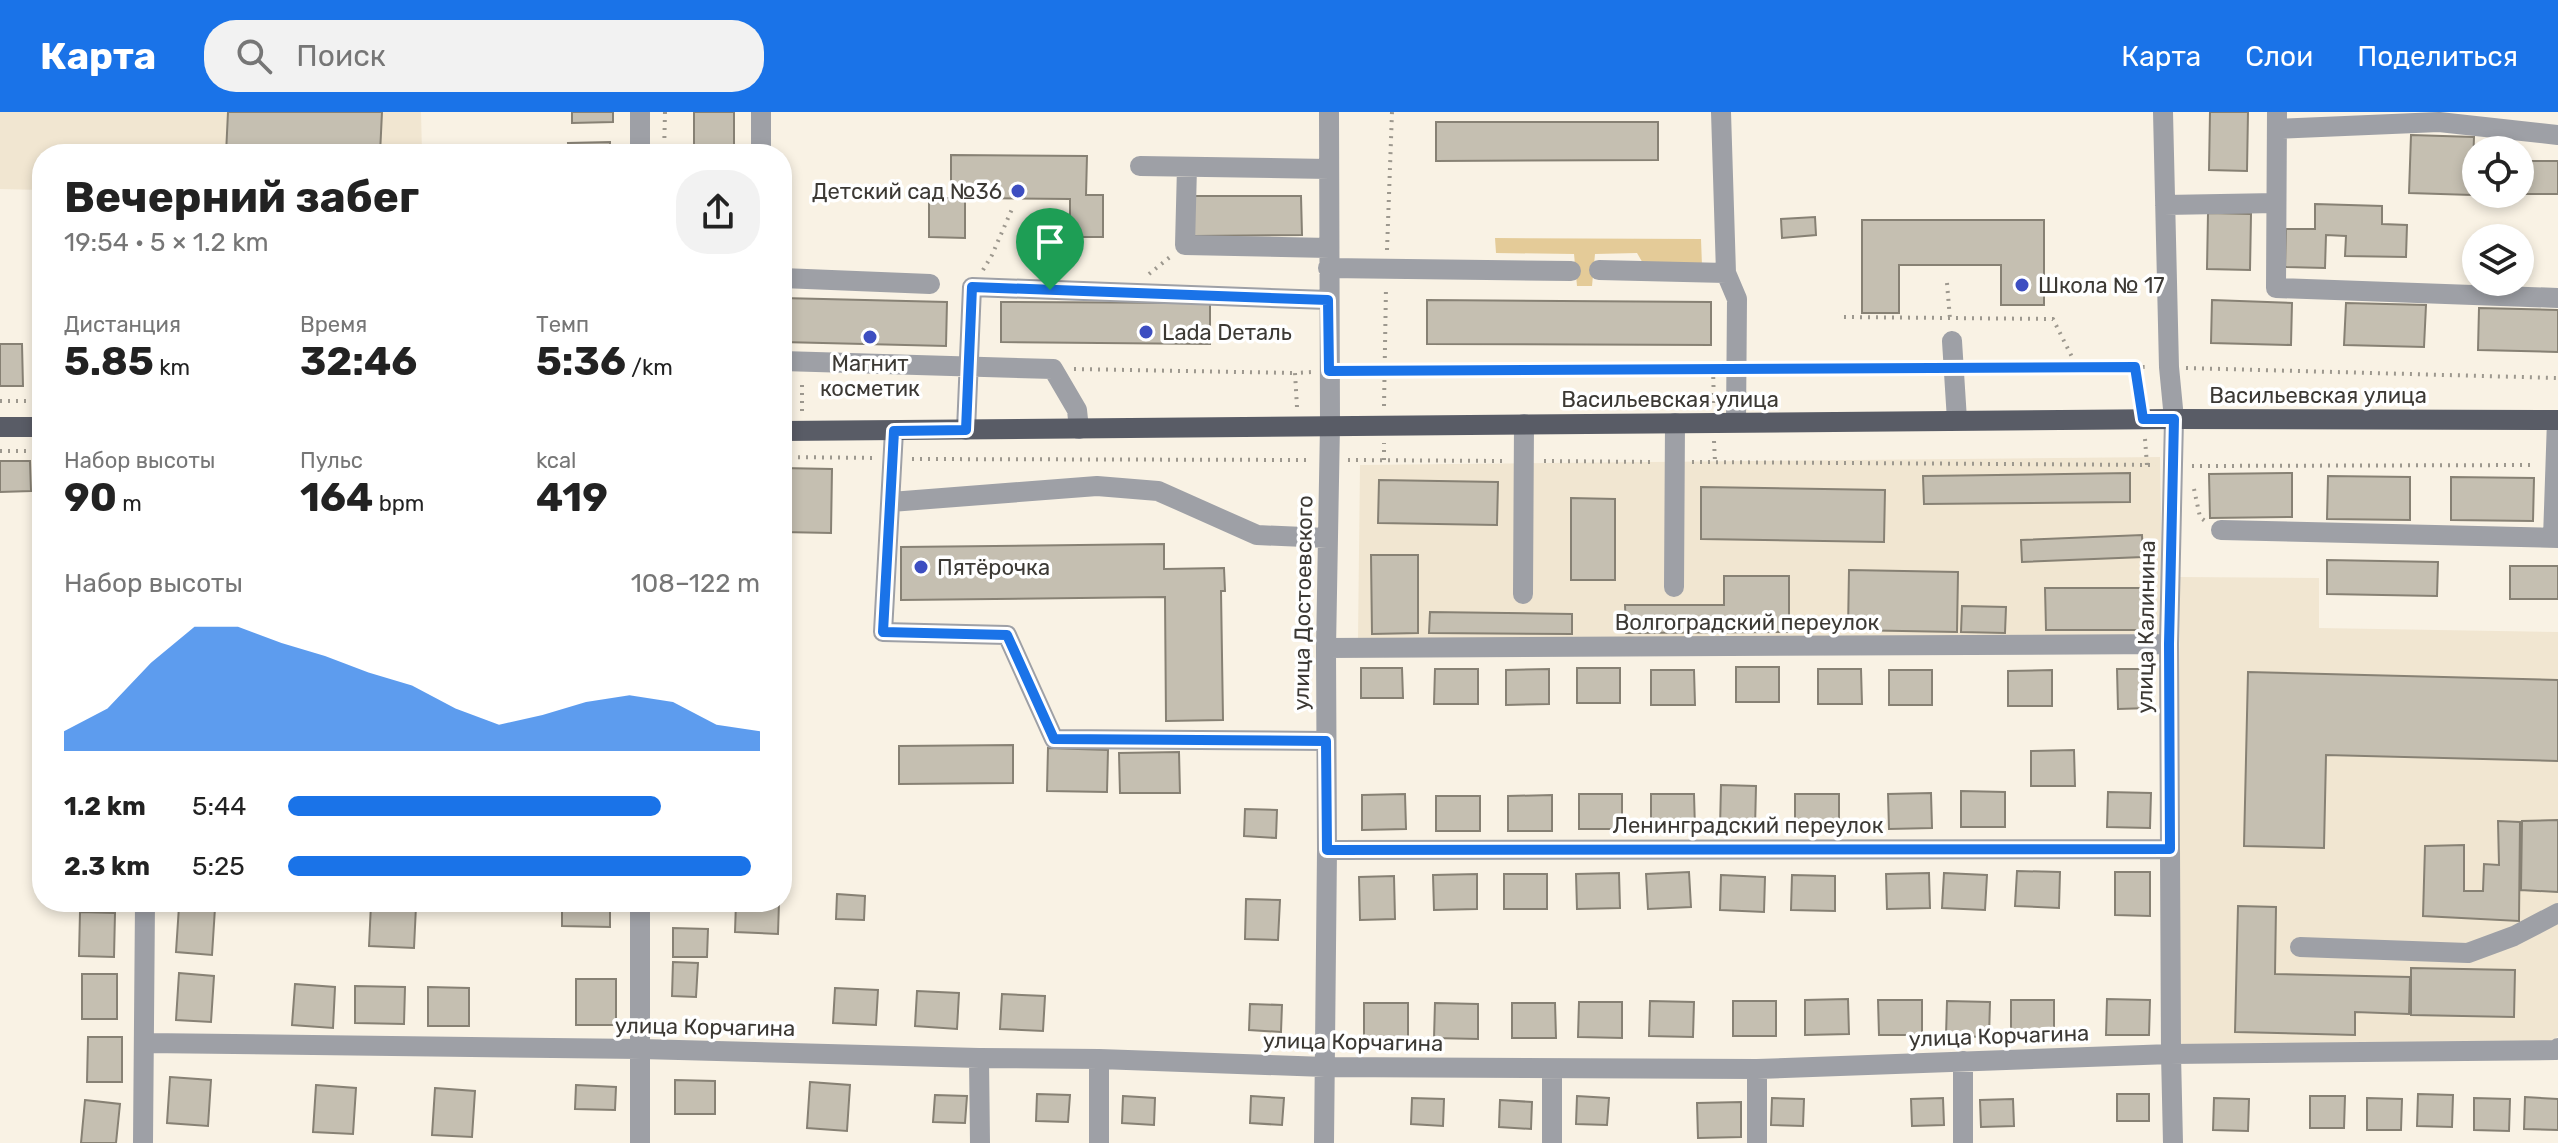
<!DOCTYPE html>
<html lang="ru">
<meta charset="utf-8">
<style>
body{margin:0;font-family:Rubik,sans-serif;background:#f2f2f2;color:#222;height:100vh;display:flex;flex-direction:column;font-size:30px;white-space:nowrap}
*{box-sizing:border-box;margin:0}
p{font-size:26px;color:#767676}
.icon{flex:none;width:44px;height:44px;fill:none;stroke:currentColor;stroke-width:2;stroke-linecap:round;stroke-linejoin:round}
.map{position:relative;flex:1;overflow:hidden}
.sheet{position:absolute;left:32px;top:32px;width:760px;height:768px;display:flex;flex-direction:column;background:#fff;border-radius:32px;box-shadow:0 4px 12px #0003}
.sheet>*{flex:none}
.buttons{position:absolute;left:2462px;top:24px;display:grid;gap:16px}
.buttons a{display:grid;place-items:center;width:72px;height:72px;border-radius:50%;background:#fff;box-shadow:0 4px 12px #0003;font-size:40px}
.pin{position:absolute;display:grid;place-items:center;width:68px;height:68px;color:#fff;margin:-82px -34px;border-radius:50% 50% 50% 0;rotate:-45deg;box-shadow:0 0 8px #0007}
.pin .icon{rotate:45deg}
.round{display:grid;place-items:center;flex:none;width:84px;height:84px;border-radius:32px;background:#f2f2f2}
.overview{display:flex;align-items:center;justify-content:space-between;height:136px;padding:0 32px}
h1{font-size:44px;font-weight:700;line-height:60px}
.metrics{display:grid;grid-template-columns:repeat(3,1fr);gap:12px;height:136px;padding:8px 32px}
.metrics div{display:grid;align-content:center}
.metrics b{font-size:40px;font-weight:700}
.metrics small{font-size:22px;font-weight:400}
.metrics p{font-size:22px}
.chart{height:224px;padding:16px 32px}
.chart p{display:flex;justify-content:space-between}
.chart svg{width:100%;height:144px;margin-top:8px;fill:#1a73e8;opacity:.7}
ul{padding:0 32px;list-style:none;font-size:26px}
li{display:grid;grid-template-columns:128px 96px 1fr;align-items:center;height:60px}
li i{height:20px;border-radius:10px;background:#1a73e8}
header{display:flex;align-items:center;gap:48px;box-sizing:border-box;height:112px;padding:0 40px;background:#1a73e8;color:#fff}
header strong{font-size:38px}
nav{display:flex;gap:44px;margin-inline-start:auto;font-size:28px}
.search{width:560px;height:72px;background:#f2f2f2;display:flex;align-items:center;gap:20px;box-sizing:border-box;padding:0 28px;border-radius:32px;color:#767676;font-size:30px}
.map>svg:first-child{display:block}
.built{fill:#f1e6d1}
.green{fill:#e4cb98}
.building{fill:#c5bfb1;stroke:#878174;stroke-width:2}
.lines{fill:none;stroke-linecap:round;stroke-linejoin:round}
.path{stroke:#9d988e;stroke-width:4;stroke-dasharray:2 6;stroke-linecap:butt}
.minor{stroke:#9ea0a6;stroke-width:20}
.major{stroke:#595c66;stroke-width:20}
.route-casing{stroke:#fff;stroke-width:16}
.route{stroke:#1a73e8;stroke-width:10}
.poi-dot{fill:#3d4ec1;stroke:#fff;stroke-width:3}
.labels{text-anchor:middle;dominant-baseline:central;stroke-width:7;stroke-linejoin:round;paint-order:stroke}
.poi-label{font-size:22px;fill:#3c3934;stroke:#fff;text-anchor:start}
.street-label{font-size:22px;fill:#3c3934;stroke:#fff}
</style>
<header>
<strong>Карта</strong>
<div class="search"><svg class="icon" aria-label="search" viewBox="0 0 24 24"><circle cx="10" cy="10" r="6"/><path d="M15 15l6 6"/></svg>Поиск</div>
<nav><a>Карта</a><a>Слои</a><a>Поделиться</a></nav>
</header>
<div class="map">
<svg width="2558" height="1031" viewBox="0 0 2558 1031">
<rect width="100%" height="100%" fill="#f9f2e4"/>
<path class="built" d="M0,0H421L422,42H42V78L0,77Z
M2160,345L2163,525L1358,528L1360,353Z
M2180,465L2319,466V516L2558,520V924L2553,930L2176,936Z"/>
<path class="green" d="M1495,126L1701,127L1702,154L1644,153L1637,141L1595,142L1592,174H1577L1574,142L1496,141Z"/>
<path class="building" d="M228,0H382L380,42H226Z
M572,0H613V10L572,11Z
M694,0H734V42H694Z
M2210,0H2248L2247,59L2209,58Z
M1436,10H1658V48L1436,49Z
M2411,23L2474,25L2472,83L2409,81Z
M610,30V42H569L568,31Z
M951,43L1087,44L1086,83H1103V125H1070V87L965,86V126L929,125V86H951Z
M2520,49H2558V82H2495H2520Z
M1194,84H1301L1302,123L1194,124Z
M2315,92L2382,94V112L2407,113L2406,145L2345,144L2346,124L2326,123L2325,156L2285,155L2286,117H2315Z
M2208,101L2251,102L2250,158L2207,157Z
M1815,105L1816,123L1782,126L1781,107Z
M1862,108H2044V193H2001V153H1899V201H1862Z
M782,186L947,190L946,234L782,230Z
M1427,188L1711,190V233L1427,232Z
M2212,188L2292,191L2291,233L2211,231Z
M1001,190L1210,191V232L1001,230Z
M2346,191L2426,193L2424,235L2344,233Z
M2479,196L2558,198V240L2478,238Z
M0,232H22L23,274H0Z
M0,349H30L31,379L0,380Z
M782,356L832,357L831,421L782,420Z
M2130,361V390L1924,392L1923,364Z
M2292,361V405L2210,406L2209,362Z
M2328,364L2410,365V408L2327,407Z
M2451,365L2534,366L2533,409L2451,408Z
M1379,368L1498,370L1497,413L1378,411Z
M1701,375L1885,378L1884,430L1701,427Z
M1571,386L1615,387V468H1571Z
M2142,423L2143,445L2022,450L2021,428Z
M1164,432V457L1224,456L1225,479H1221L1223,608L1166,609L1165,485L901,488V435Z
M1371,443H1418V521L1372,522Z
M2327,448L2438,450L2437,484L2327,482Z
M2510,454H2558V487H2510Z
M1849,458L1958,460L1957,520L1848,518Z
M1724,464H1789V520L1626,521L1625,493H1724Z
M2045,476H2142L2143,518H2046Z
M1962,494L2006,495L2005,521L1961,520Z
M1430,500L1572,502V522L1429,521Z
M1736,555H1779V590H1736Z
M1361,556H1402L1403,586H1361Z
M1577,556H1620V591H1577Z
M1435,557H1478V592H1434Z
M1549,557V592L1506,593V558Z
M1818,557H1861L1862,592H1818Z
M2117,557H2150V596L2118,597Z
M1651,558H1694L1695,593H1651Z
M1889,558H1932V593H1889Z
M2052,558V594H2008V559Z
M2248,560L2558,568V649L2326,643L2324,736L2244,734Z
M1013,633V671L899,672V634Z
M1048,636L1108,638L1107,680L1047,679Z
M2074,638L2075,674H2031V639Z
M1179,640L1180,681H1120L1119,641Z
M1721,673L1756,674L1755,717L1720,716Z
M1961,679L2005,680V715H1961Z
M2108,680L2151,681L2150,716L2107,715Z
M1931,681L1932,716L1889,717L1888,682Z
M1405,682L1406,717L1362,718V683Z
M1579,682H1622V717H1579Z
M1651,682H1694L1695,717H1651Z
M1795,682H1839V718L1795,717Z
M1552,683V719H1508V684Z
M1436,684H1480V719H1436Z
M1245,697L1277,698L1276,726L1244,724Z
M2558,708V780L2521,778L2522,709Z
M2498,709L2520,710L2519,809L2423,804L2425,734L2464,733V779H2483L2484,752L2499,753Z
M2017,759L2060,760L2059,796L2015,794Z
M1689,760L1691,795L1648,797L1646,762Z
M2115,760H2150V804L2115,803Z
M1619,761L1620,796L1577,797L1576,762Z
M1929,761L1930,796L1887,797L1886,762Z
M1944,761L1987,763L1985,798L1942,796Z
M1477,762V797L1434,798L1433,763Z
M1504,762H1547V797H1504Z
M1721,763L1765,765L1764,800L1720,798Z
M1792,763L1835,764V799L1791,798Z
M1394,764L1395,807L1360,808L1359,765Z
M837,782L865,784L864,808L836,807Z
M1246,787L1280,788L1278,828L1245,827Z
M562,790H610V815L562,814Z
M736,790H779L778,822L735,820Z
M371,792L416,794L414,836L369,834Z
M179,794L215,796L212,843L176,840Z
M2238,794L2276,795L2275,862L2410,865L2409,902L2355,900V923L2235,920Z
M80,800L115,801L114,845L79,844Z
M673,816L708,817L707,845H673Z
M673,850L698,851L696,885L672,884Z
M2411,856L2515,858L2514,905L2411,903Z
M179,861L214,864L211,910L176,908Z
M82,862H117V907H82Z
M576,867H616V913H576Z
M295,872L335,875L333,916L292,913Z
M355,874L405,875L404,912L355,911Z
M428,875L469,876V914H428Z
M835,876L878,878L876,913L833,911Z
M917,879L959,881L957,917L915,914Z
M1002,882L1045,884L1043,919L1000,917Z
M1848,887L1849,922L1805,923V888Z
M2107,887L2150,888L2149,923H2106Z
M1878,888H1922V923H1879Z
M2011,888H2054V923H2011Z
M1650,889L1694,890L1693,925L1649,924Z
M1733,889H1776V924H1733Z
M1947,889L1990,890L1989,925L1946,924Z
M1579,890H1622V926L1578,925Z
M1364,891H1408V926H1364Z
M1435,891L1478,892V927L1434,926Z
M1512,891H1555L1556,926H1512Z
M1250,892L1282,893L1281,920L1249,918Z
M88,925H122V970H87Z
M170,965L211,968L208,1014L167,1011Z
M675,968L715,969V1002H675Z
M810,970L850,973L847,1019L807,1016Z
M316,973L356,976L353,1022L313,1020Z
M576,973L616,975L615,998L575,997Z
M435,976L475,979L472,1025L432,1023Z
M1037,982L1070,983L1068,1010L1036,1009Z
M2117,982H2149V1009H2117Z
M2418,982L2453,983L2452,1015L2417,1014Z
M935,983L967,984L965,1011L933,1010Z
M1123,984L1155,986L1154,1013L1122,1011Z
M1251,984L1284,986L1282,1013L1250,1011Z
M1577,984L1609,986L1607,1013L1576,1012Z
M2310,984H2345L2344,1016H2310Z
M2525,985L2558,987V1018L2524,1017Z
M1412,986L1444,987L1443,1014L1411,1012Z
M1772,986L1804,987L1803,1014L1771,1013Z
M1943,986L1944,1013L1912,1014L1911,987Z
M2214,986L2249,987L2248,1019L2213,1018Z
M2367,986L2402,987L2401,1018H2367Z
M2474,986L2510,987L2509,1019L2474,1018Z
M2013,987L2014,1014L1981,1015L1980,988Z
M85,988L120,992L116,1031H81Z
M1500,988L1532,990L1531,1017L1499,1015Z
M1741,990V1025L1698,1026L1697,991Z"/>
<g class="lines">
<path class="path" d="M664,42L665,0
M1387,138L1392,0
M983,158L992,143L1012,97
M1149,162L1170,145
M1947,171L1950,207
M1844,205L2053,207L2077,255
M1973,254L2135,255
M1753,256L1937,254
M2186,256L2558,266
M1074,257L1295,261
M1713,257L1714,292
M1349,258L1717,256
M2140,287L2135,255H2150
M0,289H42
M1384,294L1386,175
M1297,295L1295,261L1313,260
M802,299V268
M2145,327L2147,353
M1714,329L1715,350
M0,339H42
M782,345L876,346
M912,347L1312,348
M1348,348L1504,349
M1384,348V331
M1544,349L1656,350
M1692,350L2156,353
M2192,354L2536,353
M2194,377L2200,405L2205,409"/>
<path class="minor" d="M640,0V42
M761,0V42
M1721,0L1726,161L1737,187L1736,310
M2163,0L2169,255L2174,307L2169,532L2171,942L2173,1031
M2277,0L2276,176L2558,186
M2277,17L2439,10L2558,23
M1140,54L1329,57
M1187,55L1185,133L1329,136
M2165,93L2276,91
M1328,156L1571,159
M1599,158L1726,161
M782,166L930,172
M1952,229L1957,308
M782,249L1053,257L1077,298L1079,317
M966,318L972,175L1328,188
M894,319L883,520L1007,523L1054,627L1326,629
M891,390L1097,374L1158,379L1257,423L1327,426
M2221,418L2558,426
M2553,426L2557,308
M1674,475L1675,311
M1523,482L1524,312
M1326,536L2169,532
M1327,738L2170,737
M640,790V1031
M2300,835L2468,841L2514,824L2558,801
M145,931L641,937L979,946L1099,947L1325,955L1757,957L2171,942L2556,938L2558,936
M979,946L980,1031
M143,1031L145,790
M1099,1031V947
M1324,1031L1327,738L1326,536L1330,313L1329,0
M1552,1031V957
M1757,1031V957
M1963,1031V949"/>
<path class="major" d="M0,315H42
M782,319L2174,307L2558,308"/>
</g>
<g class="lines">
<g class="route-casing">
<path id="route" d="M972,175L1328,188L1329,259L2135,255L2143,307H2174L2169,532L2170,737L1327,738L1326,629L1054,627L1007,523L883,520L894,319L966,318Z"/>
</g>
<use href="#route" class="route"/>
</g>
<g class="poi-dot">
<circle cx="1018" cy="79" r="8"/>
<circle cx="2022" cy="173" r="8"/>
<circle cx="1146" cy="220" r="8"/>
<circle cx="870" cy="225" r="8"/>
<circle cx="921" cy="455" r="8"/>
</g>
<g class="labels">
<g class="poi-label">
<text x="1002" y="79" text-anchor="end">Детский сад №36</text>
<text x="2038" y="173">Школа № 17</text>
<text x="1162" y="220">Lada Dеталь</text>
<text x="870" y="251" text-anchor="middle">Магнит<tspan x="870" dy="25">косметик</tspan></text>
<text x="937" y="455">Пятёрочка</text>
</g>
<g class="street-label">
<text x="2318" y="283">Васильевская улица</text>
<text x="1670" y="287">Васильевская улица</text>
<text transform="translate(1303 491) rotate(-89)">улица Достоевского</text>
<text x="1747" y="510">Волгоградский переулок</text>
<text transform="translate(2146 515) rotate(-89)">улица Калинина</text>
<text x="1748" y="713">Ленинградский переулок</text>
<text transform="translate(705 915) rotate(1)">улица Корчагина</text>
<text transform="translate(1999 924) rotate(-2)">улица Корчагина</text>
<text transform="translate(1353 930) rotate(1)">улица Корчагина</text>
</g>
</g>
</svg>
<div class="buttons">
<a><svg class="icon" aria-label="locate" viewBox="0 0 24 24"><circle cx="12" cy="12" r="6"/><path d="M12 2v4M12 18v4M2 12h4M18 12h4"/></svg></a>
<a><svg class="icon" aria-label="layers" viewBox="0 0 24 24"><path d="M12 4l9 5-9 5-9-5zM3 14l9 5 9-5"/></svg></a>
</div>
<div class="pin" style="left:1050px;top:178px;background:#1e9e55"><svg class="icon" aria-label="arrive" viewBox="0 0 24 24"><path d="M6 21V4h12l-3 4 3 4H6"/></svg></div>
<section class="sheet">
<div class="overview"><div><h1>Вечерний забег</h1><p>19:54 · 5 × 1.2 km</p></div><a class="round"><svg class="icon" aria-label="share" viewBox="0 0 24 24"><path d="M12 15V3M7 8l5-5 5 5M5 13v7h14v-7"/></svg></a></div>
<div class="metrics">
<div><p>Дистанция</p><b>5.85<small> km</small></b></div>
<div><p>Время</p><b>32:46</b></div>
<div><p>Темп</p><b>5:36<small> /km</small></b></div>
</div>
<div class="metrics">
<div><p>Набор высоты</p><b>90<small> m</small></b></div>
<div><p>Пульс</p><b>164<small> bpm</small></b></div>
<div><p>kcal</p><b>419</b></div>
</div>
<div class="chart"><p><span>Набор высоты</span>108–122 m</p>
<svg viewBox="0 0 160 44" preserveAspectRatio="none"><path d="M0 44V38L10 31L20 17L30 6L40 6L50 11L60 15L70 20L80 24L90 31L100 36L110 33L120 29L130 27L140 29L150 36L160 38V44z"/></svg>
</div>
<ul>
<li><b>1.2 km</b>5:44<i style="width:79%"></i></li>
<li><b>2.3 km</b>5:25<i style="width:98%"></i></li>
</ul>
</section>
</div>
